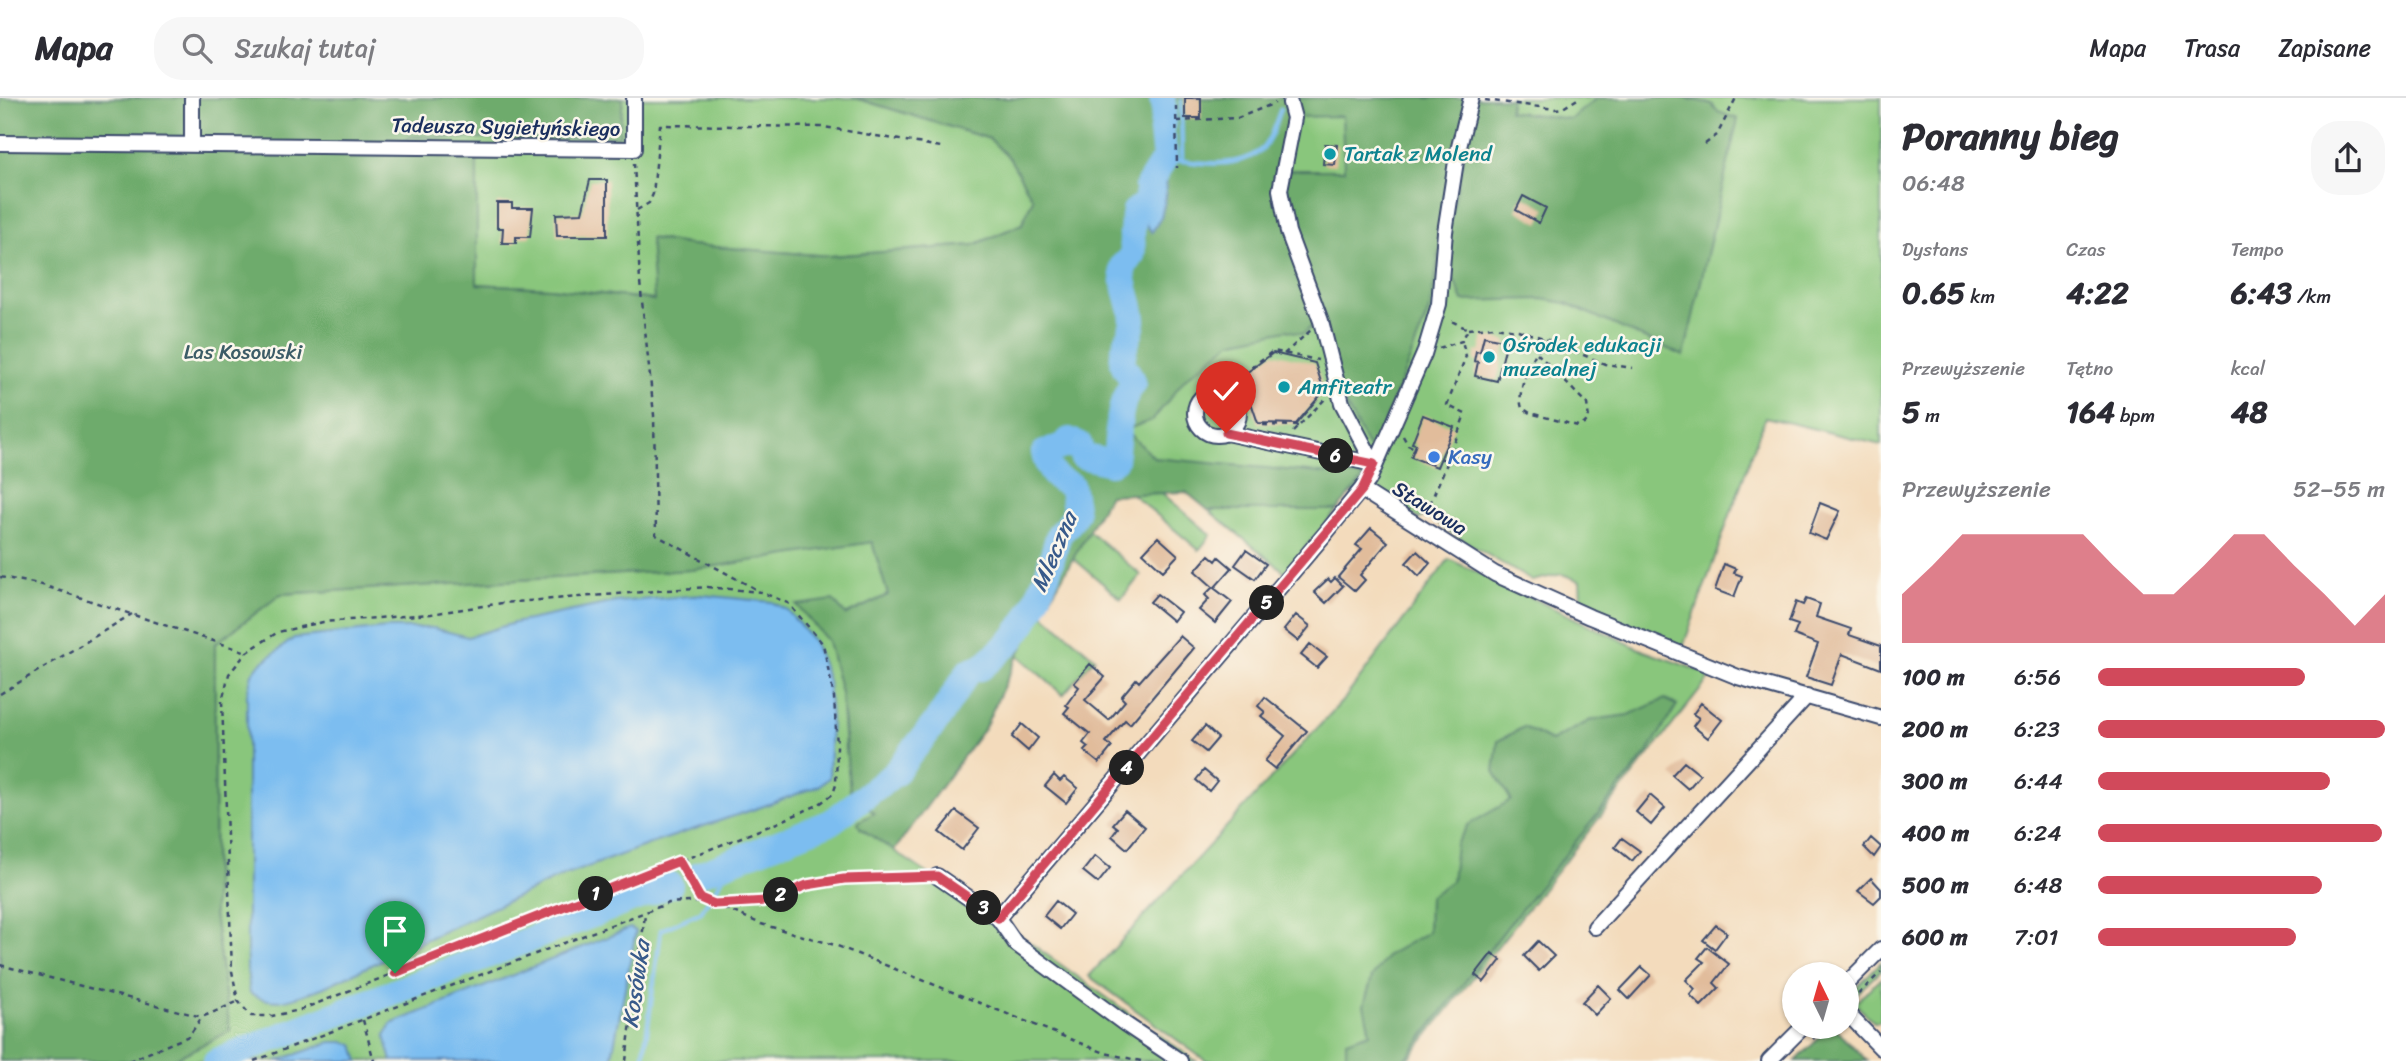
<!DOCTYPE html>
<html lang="pl">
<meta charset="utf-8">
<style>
body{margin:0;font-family:Sriracha,sans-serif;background:#f7f7f7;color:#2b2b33;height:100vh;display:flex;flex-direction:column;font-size:26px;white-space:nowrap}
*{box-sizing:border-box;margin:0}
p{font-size:23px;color:#7c7c81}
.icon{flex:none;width:38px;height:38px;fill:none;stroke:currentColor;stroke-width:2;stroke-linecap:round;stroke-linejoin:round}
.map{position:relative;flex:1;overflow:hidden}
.details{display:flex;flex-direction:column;background:#fff;width:525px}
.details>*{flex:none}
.needle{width:46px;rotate:355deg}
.tools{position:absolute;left:1782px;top:864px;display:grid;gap:14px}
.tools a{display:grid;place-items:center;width:77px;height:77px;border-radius:50%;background:#fff;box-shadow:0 2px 5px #0004;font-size:35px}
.pin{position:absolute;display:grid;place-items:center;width:60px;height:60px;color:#fff;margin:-72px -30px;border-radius:50% 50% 50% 0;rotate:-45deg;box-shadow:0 0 7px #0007}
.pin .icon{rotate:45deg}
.km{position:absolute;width:35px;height:35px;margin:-18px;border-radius:50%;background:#222;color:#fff;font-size:19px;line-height:35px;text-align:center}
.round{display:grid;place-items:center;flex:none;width:74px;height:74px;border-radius:28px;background:#f7f7f7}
.headline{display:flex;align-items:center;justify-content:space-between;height:119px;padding:0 21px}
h1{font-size:38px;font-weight:700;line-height:52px}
.metrics{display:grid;grid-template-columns:repeat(3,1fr);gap:10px;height:119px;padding:7px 21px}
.metrics div{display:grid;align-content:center}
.metrics b{font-size:30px;font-weight:700}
.metrics small{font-size:19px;font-weight:400}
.metrics p{font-size:19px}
.chart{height:196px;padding:14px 21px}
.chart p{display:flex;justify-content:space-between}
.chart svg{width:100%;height:126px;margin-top:7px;fill:#d1495b;opacity:.7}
ul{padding:0 21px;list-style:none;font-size:23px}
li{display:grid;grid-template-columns:112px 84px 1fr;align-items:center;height:52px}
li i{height:18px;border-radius:9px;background:#d1495b}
header{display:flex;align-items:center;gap:42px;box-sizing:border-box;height:98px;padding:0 35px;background:#fff;border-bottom:2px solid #e1e1e2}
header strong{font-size:33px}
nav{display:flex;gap:38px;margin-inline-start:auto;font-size:24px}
.search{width:490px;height:63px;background:#f7f7f7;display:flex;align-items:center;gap:18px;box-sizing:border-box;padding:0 24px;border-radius:28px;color:#7c7c81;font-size:26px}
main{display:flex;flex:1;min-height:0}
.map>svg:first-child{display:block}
.green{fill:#89c67c;stroke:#527a6d;stroke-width:2}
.forest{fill:#6eab6c;stroke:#446d65;stroke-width:2;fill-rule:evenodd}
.water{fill:#7bbdf0;stroke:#4b76a7;stroke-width:2}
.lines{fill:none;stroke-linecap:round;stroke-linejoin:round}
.stream{stroke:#7bbdf0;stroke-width:4.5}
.river{stroke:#7bbdf0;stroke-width:26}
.building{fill:#e1bc9b}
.minor-casing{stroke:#3b496c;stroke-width:18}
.path{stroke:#3b496c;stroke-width:2.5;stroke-dasharray:5 5;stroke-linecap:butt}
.minor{stroke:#fff;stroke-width:14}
.route-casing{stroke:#fff;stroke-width:14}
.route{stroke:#d1495b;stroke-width:9}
.culture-dot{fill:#0f9aa8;stroke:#fbf7ec;stroke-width:2.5}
.shop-dot{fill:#3f7fe0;stroke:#fbf7ec;stroke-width:2.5}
.labels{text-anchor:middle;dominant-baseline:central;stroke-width:5;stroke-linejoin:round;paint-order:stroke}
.street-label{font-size:21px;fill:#1b2f5e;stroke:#fbf7ec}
.culture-label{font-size:21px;fill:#0d838f;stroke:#fbf7ec;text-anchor:start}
.park-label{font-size:21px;fill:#3c5c67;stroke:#fbf7ec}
.shop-label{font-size:21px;fill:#366cbe;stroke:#fbf7ec;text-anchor:start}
.water-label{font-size:23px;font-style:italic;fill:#385a8a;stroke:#fbf7ec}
</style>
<header>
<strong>Mapa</strong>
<div class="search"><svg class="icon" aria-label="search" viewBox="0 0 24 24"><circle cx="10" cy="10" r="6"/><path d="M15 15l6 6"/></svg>Szukaj tutaj</div>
<nav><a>Mapa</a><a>Trasa</a><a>Zapisane</a></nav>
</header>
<main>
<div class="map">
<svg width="1881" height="963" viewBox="0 0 1881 963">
<rect width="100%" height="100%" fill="#fbf7ec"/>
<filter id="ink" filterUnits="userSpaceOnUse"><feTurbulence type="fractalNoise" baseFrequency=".0143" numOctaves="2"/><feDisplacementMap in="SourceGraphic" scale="14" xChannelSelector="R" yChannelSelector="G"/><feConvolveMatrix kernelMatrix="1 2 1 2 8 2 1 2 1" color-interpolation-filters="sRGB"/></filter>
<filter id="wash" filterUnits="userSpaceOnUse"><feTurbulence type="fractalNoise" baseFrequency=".00686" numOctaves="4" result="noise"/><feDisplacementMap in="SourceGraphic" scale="28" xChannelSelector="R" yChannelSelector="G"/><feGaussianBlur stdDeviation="1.57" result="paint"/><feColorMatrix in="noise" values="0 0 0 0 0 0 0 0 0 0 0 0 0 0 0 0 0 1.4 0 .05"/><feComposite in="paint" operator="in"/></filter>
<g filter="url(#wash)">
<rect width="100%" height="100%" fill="#f3dbbc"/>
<path class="green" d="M623,0H855L990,41L1010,61L1034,101L1022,126L974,147L830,158L691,147L651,140L655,202L550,190L477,186V58L396,50L411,39L523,41L619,39Z
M1072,0H1881V347L1765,319L1683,549L1587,509L1581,501L1580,483L1562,476L1532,483L1444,431L1426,415L1424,414L1422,420L1419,421L1372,396L1279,386L855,384L1043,128Z
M1162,395L1211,437L1199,452L1132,396Z
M1283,411L1337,412L1285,474L1208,412Z
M1089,433L1141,477L1121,501L1073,460Z
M872,444L888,497L845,517L797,507L828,543L841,595L845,653L875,715L859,724L860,730L1019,837L1196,963H170L230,933L214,816L215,546L281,496L691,472Z
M1449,461L1644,553L1712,577L1407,963H1206L1089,878L1345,600Z
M1042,515L1095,560L1063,597L1018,557Z
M1881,864V872L1846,906V900Z
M1881,880V923L1875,925L1854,905Z"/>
<path class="forest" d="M0,0H623L619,39L523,41L411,39L396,49L477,58V186L550,190L654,202L650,140L691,147L830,158L974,147L1022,126L1033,101L1010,61L990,41L855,0H1286L1291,19L1278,92L1319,222L1303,236L1287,232L1231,244L1185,281L1153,322L1125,332L1155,360L1365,379L1337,412H1208L1186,394L1109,397L1018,557L985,629L894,753L860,730L858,724L874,715L850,694L841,595L828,543L797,507L833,502L846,517L888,497L872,444L691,472L281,496L215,546L214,816L230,933L170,963H0ZM1157,62L1165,73L1166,98L1150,73Z
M1291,0H1467L1430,210L1372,356L1344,304L1290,133L1285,72H1344L1342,18L1296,19Z
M1475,0H1511L1509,13L1571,21L1597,0H1685L1712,6L1718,14L1738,21L1684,258L1566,205L1541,201L1463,203L1455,184L1444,183L1448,134Z
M1665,601L1677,607L1648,654L1508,828L1404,963H1346V943L1370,935L1364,907L1372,879L1388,857L1428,834L1429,799L1452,783L1456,746L1468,727L1511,702L1494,673L1498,643L1524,629L1551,643L1591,622L1628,617Z
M1830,929H1835L1867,963H1796Z"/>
<path class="water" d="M1167,37L1168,51L1174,55V68L1165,73L1166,98L1161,119L1152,134L1146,127L1145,94L1150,73L1157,62L1158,38Z
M702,497L772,504L787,512L814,544L828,583L831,620L829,680L819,688L761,709L650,746L555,781L322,890C295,899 277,911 250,895L247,871V596L252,576L259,567L294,540L387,530H433L468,539L514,525L616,504Z
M630,830L636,833L611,963H392L385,938L391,926Z
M331,944H343L354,947L359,963H277Z"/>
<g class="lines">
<path class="stream" d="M1181,3L1182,63
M1169,61C1197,65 1238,72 1262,51C1272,41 1276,23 1281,11
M643,963L661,832L701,814L721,783L730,764"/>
<path class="river" d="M699,776L831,724L894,676L936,624L969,573L981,570L1012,542L1025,524L1034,508L1048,474L1059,436L1068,427L1076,415L1071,387C1053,381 1049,373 1044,355L1064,348L1069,342L1079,346L1082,358L1111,365L1115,362C1118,339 1118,303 1133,285C1131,277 1125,272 1123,265C1120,251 1133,236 1133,222C1132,203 1121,185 1123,167C1137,158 1132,150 1132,136C1132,129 1134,120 1135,113L1148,103L1147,89L1165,60L1162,33L1164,12L1162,0
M216,963L670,787"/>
</g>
<g id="blocks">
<path class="building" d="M1185,0H1201V20H1185Z
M1325,46L1337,47L1335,67L1323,66Z
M590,82H607V138H557L556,116L582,115Z
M1523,98L1546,110L1539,125L1516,112Z
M497,105H512V110H533L530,139H516V145H502L503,130H497Z
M1484,238L1507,243L1497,283L1475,278L1478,264L1474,263L1476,253L1480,254Z
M1273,255L1315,265L1324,293L1296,326L1258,325L1242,278Z
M1423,317L1454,329L1437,369L1411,359L1416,346L1412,345Z
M1820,405L1840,413L1826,442L1809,435Z
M1371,430L1388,444L1360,477L1365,482L1355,493L1338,479L1362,451L1356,447Z
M1158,439L1178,457L1163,473L1143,455Z
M1246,452L1266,466L1255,481L1235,467Z
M1417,453L1430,465L1419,478L1406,465Z
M1209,457L1216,463L1219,459L1232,470L1214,490L1232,504L1215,525L1199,512L1209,501L1205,497L1213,489L1195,473Z
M1724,466L1736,471L1734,475L1742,478L1734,499L1715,492Z
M1335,480L1343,488L1326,505L1314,494L1328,481L1331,484Z
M1157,496L1180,514L1173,523L1150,504Z
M1806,501L1820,506L1816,519L1851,531L1849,537L1881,548V571L1842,556L1831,587L1806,579L1818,546L1794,537L1798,527L1789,524L1796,504L1803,507Z
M1296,517L1310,528L1298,543L1284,532Z
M1180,538L1194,550L1130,626L1125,622L1106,644L1112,649L1099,665L1084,653L1088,649L1083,645L1090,636L1064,615L1069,609L1066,607L1079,589L1074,585L1090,566L1105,579L1085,602L1109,622L1125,603L1121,599L1136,581L1139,584Z
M1310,546L1327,559L1317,570L1301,557Z
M1265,599L1307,633L1275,671L1265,663L1285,638L1261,618L1265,614L1258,608Z
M1701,605L1722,622L1708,640L1693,628L1699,620L1693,616Z
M1022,626L1038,640L1028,653L1012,639Z
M1205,628L1218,640L1206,654L1192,643Z
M1684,664L1700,677L1688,691L1672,677Z
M1204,672L1217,683L1209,693L1196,682Z
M1054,677L1060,683L1064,679L1078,690L1066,705L1045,688Z
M1650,697L1665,710L1651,727L1636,714Z
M1125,712L1145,729L1127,751L1112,738L1118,730L1113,726Z
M956,713L979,730L962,752L939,734Z
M1622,740L1640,753L1632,763L1615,749Z
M1871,740L1881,749L1874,759L1864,749Z
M1095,758L1110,770L1098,785L1083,773Z
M1871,780L1881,791V798L1874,805L1858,793Z
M1056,803L1072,816L1060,831L1044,818Z
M1716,827L1727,835L1715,851L1703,842Z
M1538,843L1554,858L1539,873L1524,858Z
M1707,849L1729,866L1714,885L1719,890L1701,908L1690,897L1695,891L1686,882L1704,864L1698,860Z
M1492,855L1501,862L1484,884L1475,877Z
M1642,869L1651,877L1629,901L1620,892Z
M1598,887L1611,900L1595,917L1582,904Z"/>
</g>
</g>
<g filter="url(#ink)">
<use href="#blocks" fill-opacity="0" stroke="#3b496c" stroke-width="2"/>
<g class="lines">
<g class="minor-casing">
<path id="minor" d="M0,45L634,51V0
M192,46V0
M1195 315a22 22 0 1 1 44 0a22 22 0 1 1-44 0Z
M1226,335L1374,366L1342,305L1321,223L1288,134L1280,92L1294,20L1290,5
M1362,392L1495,476L1590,519L1738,579L1881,620
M937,778L998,820L1016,846L1125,926L1180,963
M998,820L1325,436L1369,382L1424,256L1439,206L1445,134L1457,57L1471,0
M1595,829L1807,598
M1846,886L1881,851
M1846,914L1881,950
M1769,963L1803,929"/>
</g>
<path class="path" d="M1485,2L1555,11L1563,10L1579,0
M1176,8L1177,70
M1177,23L1238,20L1275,5
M1705,46L1717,37L1736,0
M634,65L640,184L654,317L656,437L759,493
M637,112L649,105L653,96L660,27L824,29L941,49
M1468,231L1493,229L1518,232L1543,240L1605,266L1633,270
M1439,250L1462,243L1468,231L1449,222
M1537,255L1587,306L1589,321L1584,326L1578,328L1530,315L1522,310C1515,290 1535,258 1543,240
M1284,256L1311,232
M1219,293L1273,253L1318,262
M1263,327L1298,328
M1293,334L1325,301
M1403,338L1408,347L1415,350
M1448,363L1465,316L1447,307L1466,258L1462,243
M1426,415L1448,363L1439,360
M0,479L39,486L247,554
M707,489L761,494L788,505L823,546L834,599L837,648L836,687L833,696L818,707L777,725L300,912L272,918H251L238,903L232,873L222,603L229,576L247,554L278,534L323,524L431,516L502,505Z
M0,596L132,516
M679,763L700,800L709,803
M715,806L761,826L835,847L1105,955L1141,963
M0,867L202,919
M1851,903L1881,874
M363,922L374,963
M1813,941L1825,929
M129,963L189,938L202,919L237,904
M254,963L669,805C701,802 733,808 765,803C781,800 795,789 811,786C847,779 885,778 923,778
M626,963L645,817"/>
<use href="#minor" class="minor"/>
</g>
</g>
<g class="lines" filter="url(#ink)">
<g class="route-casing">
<path id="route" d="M395,875L679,763L700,800L714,806L767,803L807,787L844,781L937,778L998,820L1362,392L1374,366L1226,335"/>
</g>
<use href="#route" class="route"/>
</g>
<g class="culture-dot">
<circle cx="1330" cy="56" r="7"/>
<circle cx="1489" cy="259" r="7"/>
<circle cx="1284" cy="289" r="7"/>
</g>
<circle class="shop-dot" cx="1434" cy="359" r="7"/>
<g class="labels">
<g class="street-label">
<text transform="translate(506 29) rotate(1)">Tadeusza Sygietyńskiego</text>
<text transform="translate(1430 410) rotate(32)">Stawowa</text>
</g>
<g class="culture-label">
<text x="1344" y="56">Tartak z Molend</text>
<text x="1503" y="247">Ośrodek edukacji<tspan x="1503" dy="24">muzealnej</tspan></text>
<text x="1298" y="289">Amfiteatr</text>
</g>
<g class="park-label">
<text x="243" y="254">Las Kosowski</text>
</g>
<g class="shop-label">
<text x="1448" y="359">Kasy</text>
</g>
<g class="water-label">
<text transform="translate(1054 454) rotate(-67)">Mleczna</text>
<text transform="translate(636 886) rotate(-82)">Kosówka</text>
</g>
</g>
</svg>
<div class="tools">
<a><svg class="needle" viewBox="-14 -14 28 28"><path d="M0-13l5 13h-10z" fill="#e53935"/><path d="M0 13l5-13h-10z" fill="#7c7c81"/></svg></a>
</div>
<div class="pin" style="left:395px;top:875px;background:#1e9e55"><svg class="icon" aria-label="arrive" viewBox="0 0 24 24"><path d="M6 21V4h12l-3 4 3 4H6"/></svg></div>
<div class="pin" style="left:1226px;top:335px;background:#d93025"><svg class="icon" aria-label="check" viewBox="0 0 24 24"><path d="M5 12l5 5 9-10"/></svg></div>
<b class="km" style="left:596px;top:796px">1</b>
<b class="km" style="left:781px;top:797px">2</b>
<b class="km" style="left:984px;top:810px">3</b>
<b class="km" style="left:1127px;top:670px">4</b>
<b class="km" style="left:1267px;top:505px">5</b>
<b class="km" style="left:1336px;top:358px">6</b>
</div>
<section class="details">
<div class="headline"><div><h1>Poranny bieg</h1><p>06:48</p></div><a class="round"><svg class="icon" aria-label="share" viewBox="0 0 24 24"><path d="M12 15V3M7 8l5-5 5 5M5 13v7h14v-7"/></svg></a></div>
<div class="metrics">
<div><p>Dystans</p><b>0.65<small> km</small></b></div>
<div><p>Czas</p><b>4:22</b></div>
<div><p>Tempo</p><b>6:43<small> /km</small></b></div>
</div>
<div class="metrics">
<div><p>Przewyższenie</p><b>5<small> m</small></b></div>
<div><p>Tętno</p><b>164<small> bpm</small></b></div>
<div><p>kcal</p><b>48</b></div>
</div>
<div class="chart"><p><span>Przewyższenie</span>52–55 m</p>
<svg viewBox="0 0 160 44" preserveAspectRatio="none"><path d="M0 44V27L10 17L20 6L30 6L40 6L50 6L60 6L70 17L80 27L90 27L100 17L110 6L120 6L130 17L140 27L150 38L160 27V44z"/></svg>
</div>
<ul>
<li><b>100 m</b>6:56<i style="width:72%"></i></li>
<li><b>200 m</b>6:23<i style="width:100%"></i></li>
<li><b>300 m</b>6:44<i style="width:81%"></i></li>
<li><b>400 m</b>6:24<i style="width:99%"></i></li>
<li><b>500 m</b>6:48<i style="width:78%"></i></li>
<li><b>600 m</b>7:01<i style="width:69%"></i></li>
</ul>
</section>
</main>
